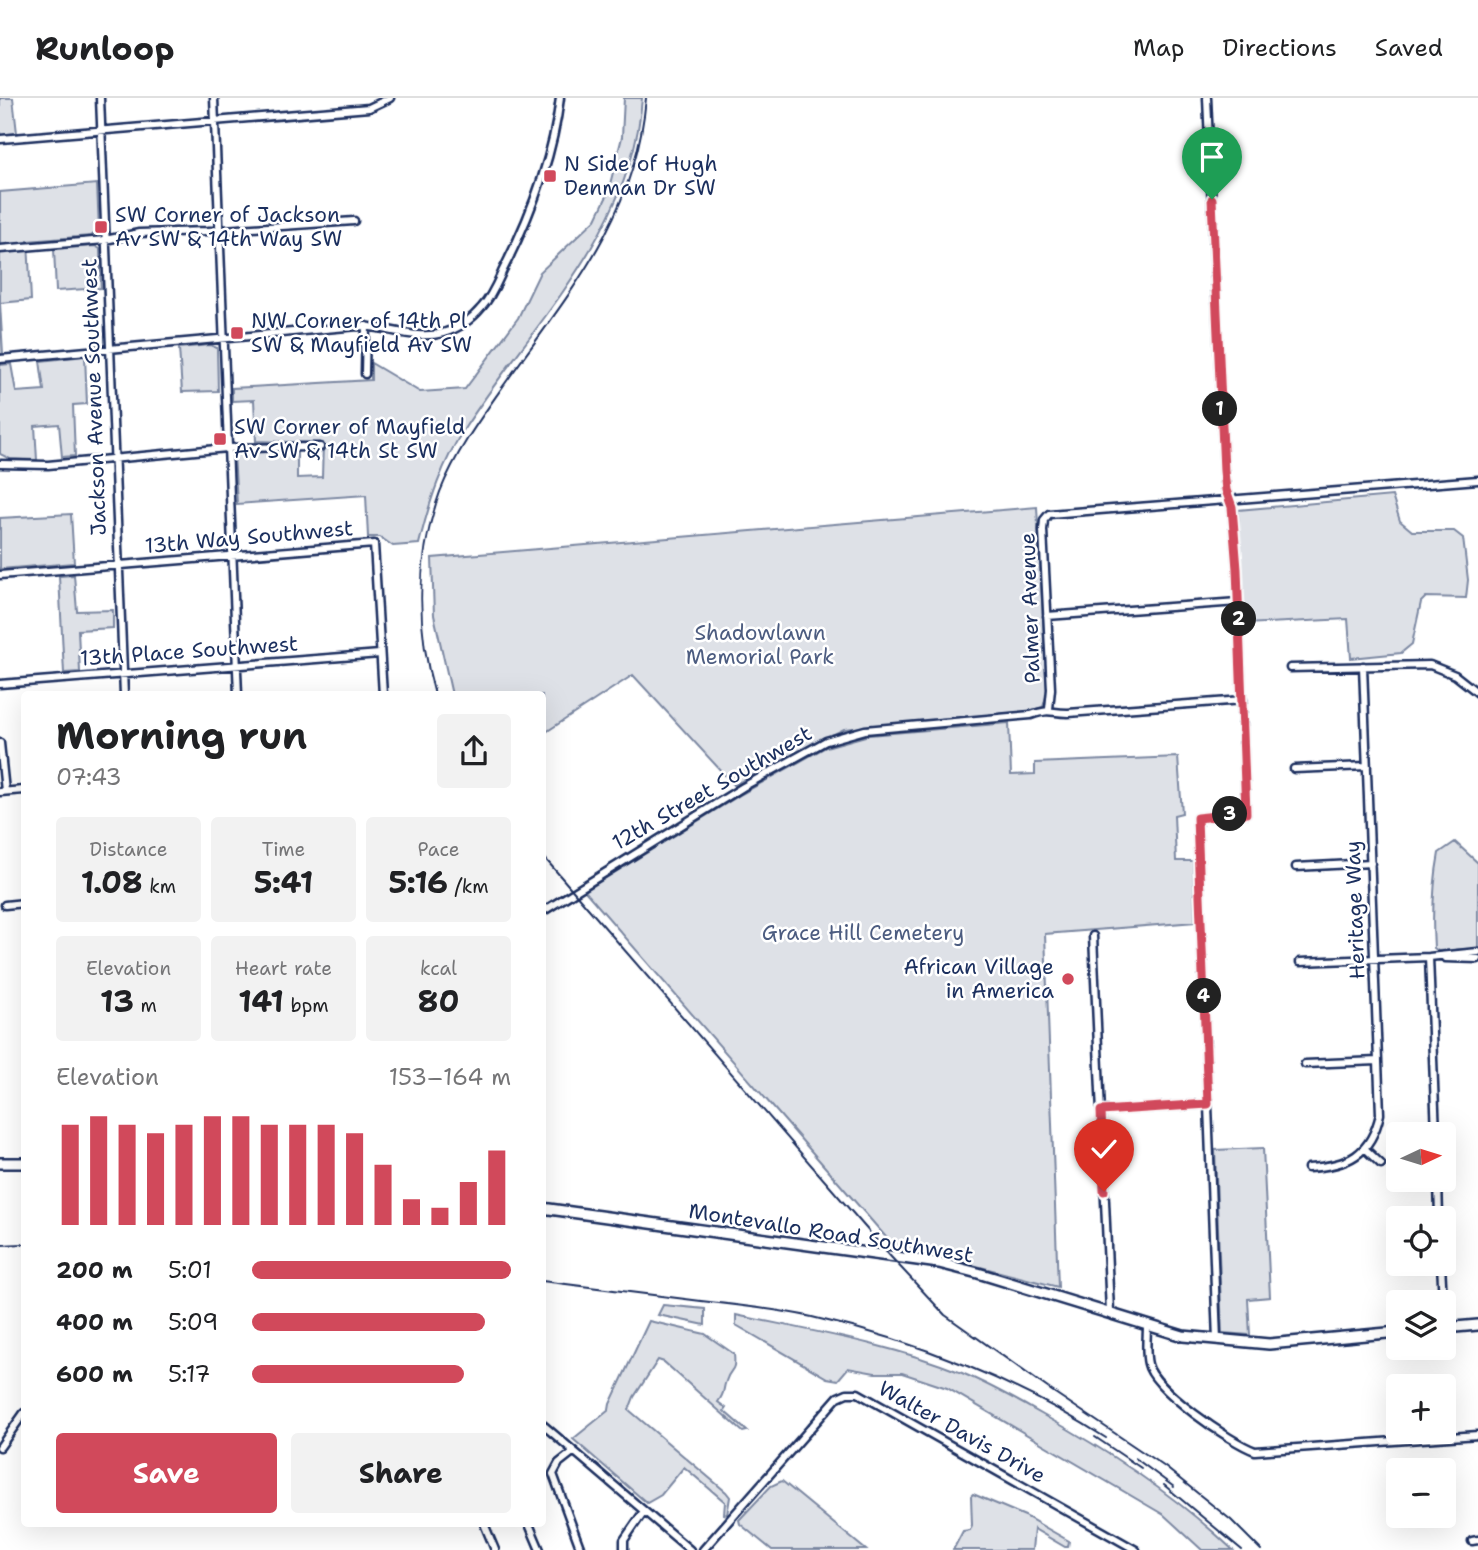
<!DOCTYPE html>
<meta charset="utf-8">
<style>
body{margin:0;font-family:"Shantell Sans",sans-serif;background:#f2f2f2;color:#202124;height:100vh;display:flex;flex-direction:column;font-size:26px;white-space:nowrap}
*{box-sizing:border-box;margin:0}
p{font-size:23px;color:#757577}
.icon{flex:none;width:38px;height:38px;fill:none;stroke:currentColor;stroke-width:2;stroke-linecap:round;stroke-linejoin:round}
.map{position:relative;flex:1;overflow:hidden}
.details{position:absolute;left:21px;top:593px;width:525px;height:836px;display:flex;flex-direction:column;background:#fff;border-radius:7px;box-shadow:0 7px 28px #0002}
.details>*{flex:none}
.needle{width:46px;rotate:86deg}
.fabs{position:absolute;left:1386px;top:1024px;display:grid;gap:14px}
.fabs a{display:grid;place-items:center;width:70px;height:70px;border-radius:7px;background:#fff;box-shadow:0 7px 28px #0002;font-size:35px}
.pin{position:absolute;display:grid;place-items:center;width:60px;height:60px;color:#fff;margin:-72px -30px;border-radius:50% 50% 50% 0;rotate:-45deg;box-shadow:0 0 7px #0007}
.pin .icon{rotate:45deg}
.km{position:absolute;width:35px;height:35px;margin:-18px;border-radius:50%;background:#222;color:#fff;font-size:19px;line-height:35px;text-align:center}
.round{display:grid;place-items:center;flex:none;width:74px;height:74px;border-radius:7px;background:#f2f2f2}
.overview{display:flex;align-items:center;justify-content:space-between;height:119px;padding:0 35px}
h1{font-size:38px;font-weight:700;line-height:52px}
.figures{display:grid;grid-template-columns:repeat(3,1fr);gap:10px;height:119px;padding:7px 35px}
.figures div{display:grid;align-content:center;border-radius:7px;background:#f2f2f2;text-align:center}
.figures b{font-size:30px;font-weight:700}
.figures small{font-size:19px;font-weight:400}
.figures p{font-size:19px}
.chart{height:196px;padding:14px 35px}
.chart p{display:flex;justify-content:space-between}
.chart svg{width:100%;height:126px;margin-top:7px;stroke:#d1495b;stroke-width:6}
.button{display:flex;gap:14px;margin-top:auto;padding:14px 35px}
.button a{flex:1;height:80px;border-radius:7px;background:#d1495b;color:#fff;font-size:28px;font-weight:700;line-height:80px;text-align:center}
.button a+a{background:#f2f2f2;color:#202124}
ul{padding:0 35px;list-style:none;font-size:23px}
li{display:grid;grid-template-columns:112px 84px 1fr;align-items:center;height:52px}
li i{height:18px;border-radius:9px;background:#d1495b}
header{display:flex;align-items:center;gap:42px;box-sizing:border-box;height:98px;padding:0 35px;background:#fff;border-bottom:2px solid #e0e0e0}
header strong{font-size:33px}
nav{display:flex;gap:38px;margin-inline-start:auto;font-size:24px}
.map>svg:first-child{display:block}
.green{fill:#dee1e7;stroke:#7c88a2;stroke-width:2}
.lines{fill:none;stroke-linecap:round;stroke-linejoin:round}
.street-casing{stroke:#1b2f5e;stroke-width:11}
.secondary-casing{stroke:#1b2f5e;stroke-width:14}
.street{stroke:#fff;stroke-width:6}
.secondary{stroke:#fff;stroke-width:9}
.rail{stroke:#1b2f5e;stroke-width:2}
.route-casing{stroke:#fff;stroke-width:14}
.route{stroke:#d1495b;stroke-width:9}
.poi-dot{fill:#d1495b;stroke:#fff;stroke-width:2.5}
.labels{text-anchor:middle;dominant-baseline:central;stroke-width:5;stroke-linejoin:round;paint-order:stroke}
.poi-label{font-size:21px;fill:#1b2f5e;stroke:#fff;text-anchor:start}
.street-label{font-size:21px;fill:#1b2f5e;stroke:#fff}
.park-label{font-size:21px;fill:#4c5c80;stroke:#fff}
</style>
<header>
<strong>Runloop</strong>
<nav><a>Map</a><a>Directions</a><a>Saved</a></nav>
</header>
<div class="map">
<svg width="1478" height="1452" viewBox="0 0 1478 1452">
<rect width="100%" height="100%" fill="#fff"/>
<filter id="ink" filterUnits="userSpaceOnUse"><feTurbulence type="fractalNoise" baseFrequency=".0143" numOctaves="2"/><feDisplacementMap in="SourceGraphic" scale="14" xChannelSelector="R" yChannelSelector="G"/><feConvolveMatrix kernelMatrix="1 2 1 2 8 2 1 2 1" color-interpolation-filters="sRGB"/></filter>
<g filter="url(#ink)">
<path class="green" d="M0,0H13L17,35L0,37Z
M624,0H642C633,131 534,224 466,328C442,364 429,405 419,446L393,448L380,439H368L366,397L237,406L234,356L297,352V380L322,379L323,345L256,343L254,302L232,303V290L371,282V265L420,294L465,291L518,220L540,174L596,121L607,98L622,39Z
M97,86L99,132L91,138L28,143L31,202L0,205L3,256H0V94Z
M95,148L100,151L101,190L56,193L54,151Z
M210,247L217,250L218,293L182,294L179,250Z
M85,258L87,306L73,307L75,358L62,359L59,326L35,328L37,362L10,361L0,356V267L11,266L16,294L44,292L40,263Z
M1392,398L1400,423L1412,433H1454L1463,440L1468,482L1466,500L1426,499L1421,504L1412,546L1401,555L1351,560L1348,521L1244,526L1238,412Z
M1037,409L1047,595L1043,609L1028,613L844,631L734,687L633,577L543,636L542,597H452L434,517L432,460Z
M71,416L74,465L0,471V420Z
M74,477L77,513L113,512V530L78,532L80,574L64,575L59,478Z
M1009,625L1011,677L1035,676V665L1178,659L1182,715L1174,717L1176,763H1193L1195,824L1045,836L1058,1189L934,1157L898,1153L585,793L740,697L826,649L869,637Z
M1455,744L1478,765V850L1438,853L1434,850C1432,818 1433,787 1439,755Z
M1263,1050L1270,1199L1248,1201L1250,1237L1222,1235L1215,1052Z
M663,1207L705,1211V1227L658,1217Z
M736,1217C811,1233 891,1246 962,1275C990,1287 1017,1302 1043,1317C1112,1355 1176,1398 1233,1452H1202L1164,1417L947,1290L902,1275H875L848,1270L838,1282L827,1280L736,1227Z
M649,1223L705,1236L734,1256C736,1276 730,1269 726,1283C722,1293 726,1293 718,1304L726,1310L724,1313L747,1333L743,1334L664,1264L658,1262L634,1299L629,1312L726,1394L730,1399L727,1417L724,1416L725,1404L684,1369L661,1397L647,1405L573,1341L609,1312L610,1306Z
M782,1383L866,1452H772L740,1426L739,1422L771,1388Z
M973,1396L1025,1418L1069,1443L1068,1449H1065L1034,1431L1032,1452H953L963,1433L970,1432L972,1427L971,1398Z"/>
<g class="lines">
<g class="street-casing">
<path id="street" d="M100,0L124,597
M214,0L238,597
M1207,0L1224,373L1226,392L1232,409L1237,471L1246,715L1197,720L1217,1242
M1,41L369,10L390,0
M0,151L105,142L139,135L208,133L354,123
M0,261L358,228C387,228 414,243 443,235C458,231 472,221 482,209C492,198 497,185 503,172C530,119 553,59 560,0
M365,276L366,228
M0,366L48,367L227,350L320,349
M0,477L374,446L383,597
M1047,518L1238,504
M1290,570L1430,567L1455,577L1478,595
M0,586L380,556
M1049,611L1051,591L1043,432L1044,422L1049,416L1478,382
M0,645L5,693
M1294,671L1367,668
M0,694L24,692
M1296,769L1371,765
M5,807L24,805
M542,814L743,689L826,643L865,632L1031,617C1052,610 1049,615 1068,615L1243,602
M1093,838L1110,1214
M1429,859L1436,1036
M1445,860L1478,861
M1300,864L1429,859L1478,854
M1305,966L1378,963
M1101,1013L1208,1006
M1365,1051L1381,1066
M1308,1070C1348,1068 1371,1057 1380,1016L1363,568
M1438,1082L1439,1120
M1441,1166L1443,1204
M1147,1228C1147,1240 1145,1254 1148,1266C1153,1291 1230,1344 1255,1353L1478,1337
M542,1326L690,1452
M0,1349L24,1315
M573,1354L559,1365L553,1376L581,1452
M529,1426L540,1452
M485,1428L495,1452
M1472,1443L1478,1442
M624,1452V1442L644,1413
M703,1452L838,1299L847,1295H858L1136,1452"/>
</g>
<g class="secondary-casing">
<path id="secondary" d="M0,1065H24
M542,1110L939,1165L978,1175L1183,1238L1269,1246L1398,1234
M1444,1230L1478,1227"/>
</g>
<use href="#street" class="street"/>
<use href="#secondary" class="secondary"/>
<path class="rail" d="M435,597C416,530 416,460 440,394C457,351 485,314 511,277C576,187 636,114 646,0
M542,757L891,1159L945,1217L1052,1293L1165,1369L1231,1422L1261,1452
M0,1147L24,1146
M542,1183C595,1190 648,1196 701,1203C738,1207 775,1211 812,1219C914,1242 1018,1283 1106,1340
M1095,1339L1141,1370
M1135,1360L1174,1389
M1164,1387L1242,1452"/>
</g>
</g>
<g class="lines" filter="url(#ink)">
<g class="route-casing">
<path id="route" d="M1104,1093L1101,1013L1208,1006L1197,720L1246,715L1237,471L1232,409L1226,392L1224,373L1212,101"/>
</g>
<use href="#route" class="route"/>
</g>
<g class="poi-dot">
<rect x="543" y="71" width="14" height="14" rx="3.5"/>
<rect x="94" y="122" width="14" height="14" rx="3.5"/>
<rect x="230" y="228" width="14" height="14" rx="3.5"/>
<rect x="213" y="334" width="14" height="14" rx="3.5"/>
<circle cx="1068" cy="881" r="7"/>
</g>
<g class="labels">
<g class="poi-label">
<text x="564" y="66">N Side of Hugh<tspan x="564" dy="24">Denman Dr SW</tspan></text>
<text x="115" y="117">SW Corner of Jackson<tspan x="115" dy="24">Av SW &amp; 14th Way SW</tspan></text>
<text x="251" y="223">NW Corner of 14th Pl<tspan x="251" dy="24">SW &amp; Mayfield Av SW</tspan></text>
<text x="234" y="329">SW Corner of Mayfield<tspan x="234" dy="24">Av SW &amp; 14th St SW</tspan></text>
<text x="1054" y="869" text-anchor="end">African Village<tspan x="1054" dy="24">in America</tspan></text>
</g>
<g class="street-label">
<text transform="translate(94 299) rotate(-92)">Jackson Avenue Southwest</text>
<text transform="translate(249 439) rotate(-5)">13th Way Southwest</text>
<text transform="translate(1030 510) rotate(-92)">Palmer Avenue</text>
<text transform="translate(189 553) rotate(-4)">13th Place Southwest</text>
<text transform="translate(712 690) rotate(-30)">12th Street Southwest</text>
<text transform="translate(1355 812) rotate(-92)">Heritage Way</text>
<text transform="translate(831 1135) rotate(9)">Montevallo Road Southwest</text>
<text transform="translate(962 1334) rotate(29)">Walter Davis Drive</text>
</g>
<g class="park-label">
<text x="760" y="535">Shadowlawn<tspan x="760" dy="24">Memorial Park</tspan></text>
<text x="863" y="835">Grace Hill Cemetery</text>
</g>
</g>
</svg>
<div class="fabs">
<a><svg class="needle" viewBox="-14 -14 28 28"><path d="M0-13l5 13h-10z" fill="#e53935"/><path d="M0 13l5-13h-10z" fill="#757577"/></svg></a>
<a><svg class="icon" aria-label="locate" viewBox="0 0 24 24"><circle cx="12" cy="12" r="6"/><path d="M12 2v4M12 18v4M2 12h4M18 12h4"/></svg></a>
<a><svg class="icon" aria-label="layers" viewBox="0 0 24 24"><path d="M12 4l9 5-9 5-9-5zM3 14l9 5 9-5"/></svg></a>
<a>+</a>
<a>−</a>
</div>
<div class="pin" style="left:1212px;top:101px;background:#1e9e55"><svg class="icon" aria-label="arrive" viewBox="0 0 24 24"><path d="M6 21V4h12l-3 4 3 4H6"/></svg></div>
<div class="pin" style="left:1104px;top:1093px;background:#d93025"><svg class="icon" aria-label="check" viewBox="0 0 24 24"><path d="M5 12l5 5 9-10"/></svg></div>
<b class="km" style="left:1220px;top:311px">1</b>
<b class="km" style="left:1239px;top:521px">2</b>
<b class="km" style="left:1230px;top:716px">3</b>
<b class="km" style="left:1204px;top:898px">4</b>
<section class="details">
<div class="overview"><div><h1>Morning run</h1><p>07:43</p></div><a class="round"><svg class="icon" aria-label="share" viewBox="0 0 24 24"><path d="M12 15V3M7 8l5-5 5 5M5 13v7h14v-7"/></svg></a></div>
<div class="figures">
<div><p>Distance</p><b>1.08<small> km</small></b></div>
<div><p>Time</p><b>5:41</b></div>
<div><p>Pace</p><b>5:16<small> /km</small></b></div>
</div>
<div class="figures">
<div><p>Elevation</p><b>13<small> m</small></b></div>
<div><p>Heart rate</p><b>141<small> bpm</small></b></div>
<div><p>kcal</p><b>80</b></div>
</div>
<div class="chart"><p><span>Elevation</span>153–164 m</p>
<svg viewBox="0 0 160 44" preserveAspectRatio="none"><path d="M5 44V9M15 44V6M25 44V9M35 44V12M45 44V9M55 44V6M65 44V6M75 44V9M85 44V9M95 44V9M105 44V12M115 44V23M125 44V35M135 44V38M145 44V29M155 44V18"/></svg>
</div>
<ul>
<li><b>200 m</b>5:01<i style="width:100%"></i></li>
<li><b>400 m</b>5:09<i style="width:90%"></i></li>
<li><b>600 m</b>5:17<i style="width:82%"></i></li>
</ul>
<div class="button"><a>Save</a><a>Share</a></div>
</section>
</div>
